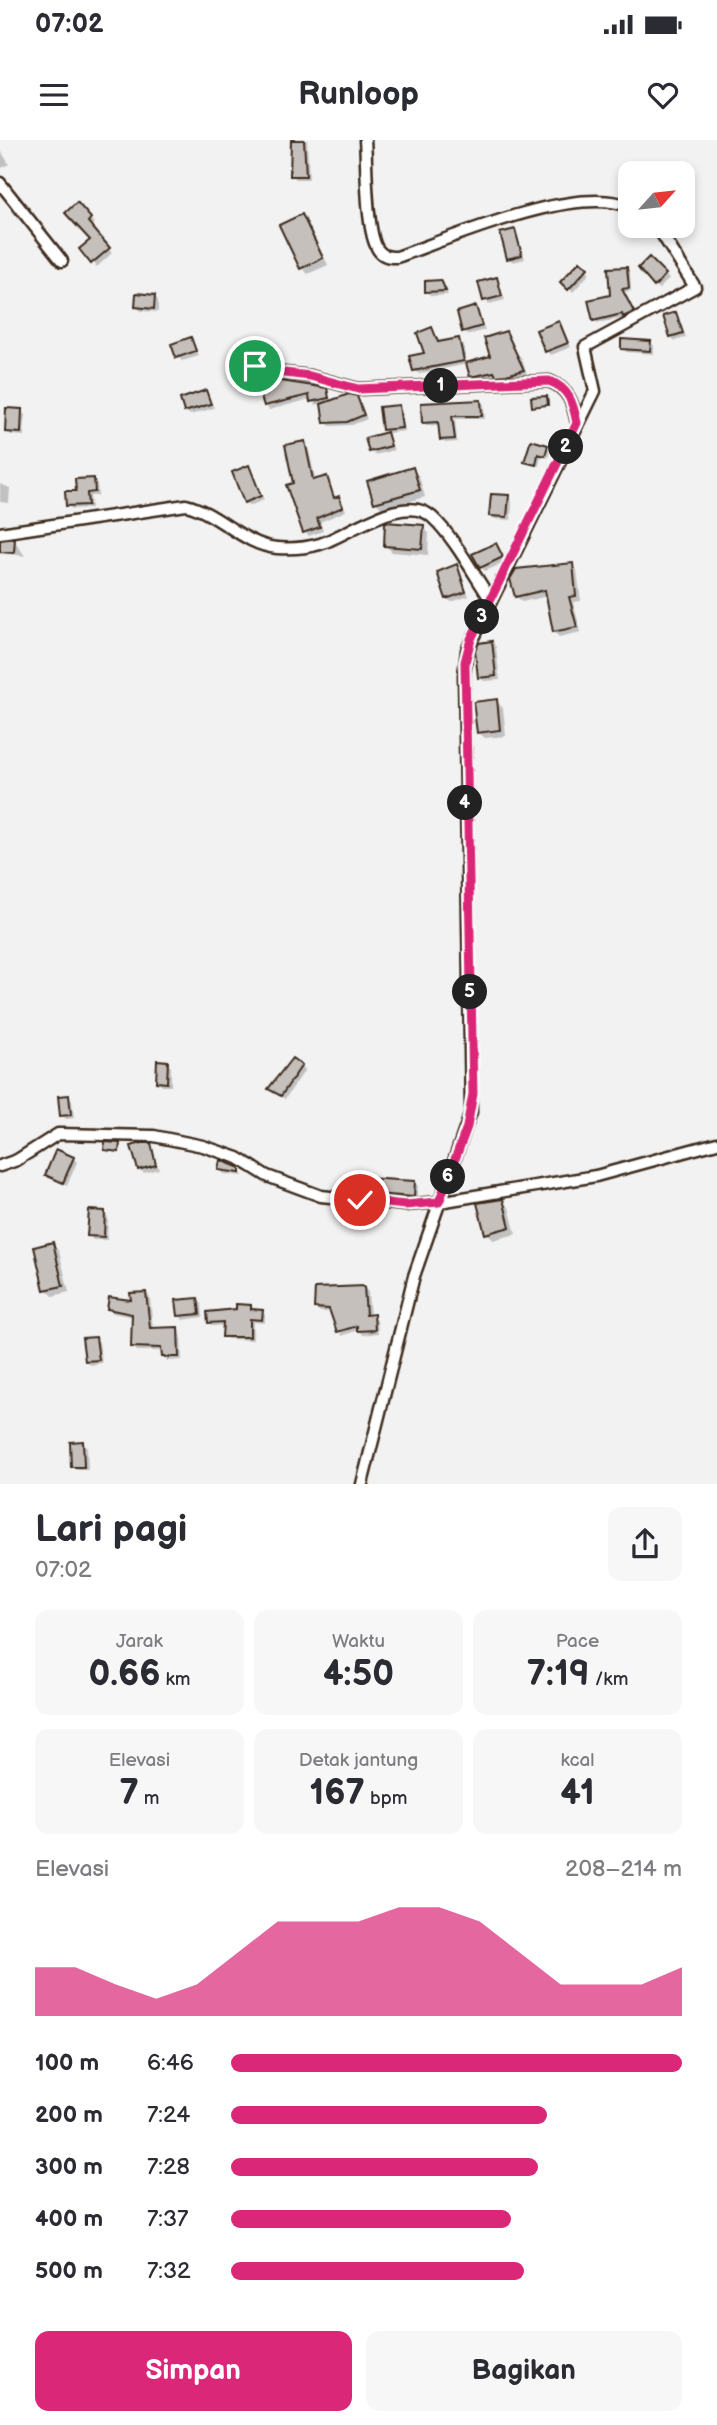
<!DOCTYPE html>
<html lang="id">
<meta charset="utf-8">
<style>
body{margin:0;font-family:"Balsamiq Sans",sans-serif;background:#f7f7f7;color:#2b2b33;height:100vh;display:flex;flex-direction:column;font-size:26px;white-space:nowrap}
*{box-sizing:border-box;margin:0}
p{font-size:23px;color:#7c7c81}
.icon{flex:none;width:38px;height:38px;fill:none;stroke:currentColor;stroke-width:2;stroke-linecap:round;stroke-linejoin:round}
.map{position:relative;height:1344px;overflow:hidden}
.panel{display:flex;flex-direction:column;background:#fff;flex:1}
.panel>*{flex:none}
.needle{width:46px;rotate:63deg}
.buttons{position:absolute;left:618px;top:21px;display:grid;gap:14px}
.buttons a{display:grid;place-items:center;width:77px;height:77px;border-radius:14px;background:#fff;box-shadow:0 4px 10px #0003;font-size:35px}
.pin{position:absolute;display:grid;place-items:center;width:60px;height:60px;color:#fff;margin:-30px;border:4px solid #fff;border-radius:50%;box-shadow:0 2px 7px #0007}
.km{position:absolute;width:35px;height:35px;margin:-18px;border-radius:50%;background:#222;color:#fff;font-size:19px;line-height:35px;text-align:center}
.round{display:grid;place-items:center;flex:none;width:74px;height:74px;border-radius:14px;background:#f7f7f7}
.head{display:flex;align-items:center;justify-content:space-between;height:119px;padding:0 35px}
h1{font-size:38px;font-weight:700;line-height:52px}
.metrics{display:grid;grid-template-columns:repeat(3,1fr);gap:10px;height:119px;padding:7px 35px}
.metrics div{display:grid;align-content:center;border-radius:14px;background:#f7f7f7;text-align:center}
.metrics b{font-size:35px;font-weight:700}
.metrics small{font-size:19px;font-weight:400}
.metrics p{font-size:19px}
.chart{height:196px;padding:14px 35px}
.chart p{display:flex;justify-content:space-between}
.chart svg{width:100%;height:126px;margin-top:7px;fill:#db2777;opacity:.7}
.action{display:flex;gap:14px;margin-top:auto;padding:14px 35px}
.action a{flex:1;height:80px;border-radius:14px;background:#db2777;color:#fff;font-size:28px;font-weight:700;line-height:80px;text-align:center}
.action a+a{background:#f7f7f7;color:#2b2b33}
ul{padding:0 35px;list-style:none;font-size:23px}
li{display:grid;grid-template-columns:112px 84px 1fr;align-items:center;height:52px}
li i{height:18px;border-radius:9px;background:#db2777}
.status{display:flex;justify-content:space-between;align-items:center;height:49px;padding:0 35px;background:#fff;direction:ltr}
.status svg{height:19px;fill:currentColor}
header{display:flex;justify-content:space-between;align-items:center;height:91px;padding:0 35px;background:#fff;font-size:32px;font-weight:700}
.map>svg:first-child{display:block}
.shadow{fill:#0003}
.building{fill:#c6c0bd;stroke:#3b2a1e;stroke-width:2}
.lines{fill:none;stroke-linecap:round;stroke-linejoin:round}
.street-casing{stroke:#3b2a1e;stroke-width:15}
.street{stroke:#fff;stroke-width:10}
.route-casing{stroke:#fff;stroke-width:14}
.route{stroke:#db2777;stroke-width:9}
</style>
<div class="status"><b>07:02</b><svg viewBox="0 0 49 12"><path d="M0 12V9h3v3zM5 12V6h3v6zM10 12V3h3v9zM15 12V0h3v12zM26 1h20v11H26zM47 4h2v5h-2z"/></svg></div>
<header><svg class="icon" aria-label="menu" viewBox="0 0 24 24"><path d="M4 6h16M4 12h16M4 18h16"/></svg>Runloop<svg class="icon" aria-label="heart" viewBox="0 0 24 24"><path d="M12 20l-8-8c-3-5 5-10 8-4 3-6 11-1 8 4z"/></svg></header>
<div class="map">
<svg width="717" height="1344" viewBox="0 0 717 1344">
<rect width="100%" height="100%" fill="#f3f2f2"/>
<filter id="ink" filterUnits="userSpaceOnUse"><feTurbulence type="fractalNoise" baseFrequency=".0143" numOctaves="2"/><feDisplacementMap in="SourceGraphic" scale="14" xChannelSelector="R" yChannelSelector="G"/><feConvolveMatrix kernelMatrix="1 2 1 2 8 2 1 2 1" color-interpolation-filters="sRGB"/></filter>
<g filter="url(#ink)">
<path class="shadow" d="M291,0H307L309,39H296L292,35Z
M0,9L9,24L0,29Z
M77,65L94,83L90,87L112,113L97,127L82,109L93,100Z
M301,76L308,83L328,125L308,134L302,128Z
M515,91L525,119L513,122L509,118Z
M649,119L669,139L659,149L640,128Z
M580,123L590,133L573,152L563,142Z
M626,129L630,132L631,151L624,152L636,176L598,183L594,180Z
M497,139L505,160L489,164L485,160Z
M441,142L448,155L431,156L427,151Z
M154,156L158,160V172L141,171L137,167Z
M476,168L485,190L468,195L464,191Z
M676,174L686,197L675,201L671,197Z
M559,183L571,207L551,215L547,211Z
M431,189L439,204L458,200L463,204L467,224L419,234L414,230L427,214Z
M506,193L516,214L521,217L527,234L511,239H501L497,235L476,240L472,236L493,217Z
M191,199L199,216L182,221L178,217Z
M650,202L654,206V214L627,212L622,208Z
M326,250L332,262L357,258L367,279L352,285L330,286L326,282L323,263L316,265L311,259L269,270L265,265Z
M206,252L214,268L190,275L186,271Z
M481,261L484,265L485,279H455L457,302L445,303L442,299L440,285L427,286L424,282Z
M398,267L402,271L405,291L388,293L384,289Z
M21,271L25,275L24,296L11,295L7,291Z
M386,294L394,310L375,315L371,311Z
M304,303L308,307L316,341L327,338L336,359L342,362L346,371L320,382L323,391L309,396L305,392Z
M547,307L550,310L548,318L541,316L539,326L526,321Z
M248,327L264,360L249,366L245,362Z
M412,329L419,336L425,357L382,369L376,362Z
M93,340L97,344L98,356H90L91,368L72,369L68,365Z
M0,344L10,348L9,363L0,362Z
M508,357L512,361L511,380L495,379L491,375Z
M423,387L429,393L428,415L392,412L386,406Z
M14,400L25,416L0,413V401Z
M495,405L506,422L485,431L481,427Z
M572,425L577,430L581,461L573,462L581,492L559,497L554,492L548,456L522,462L516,456Z
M456,427L469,456L451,462L447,458Z
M492,503L496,507L500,540L484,541L480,537Z
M496,561L503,568L506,596L485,598L478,592Z
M292,920L305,930L285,959L274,952Z
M167,923L171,927V946H162L158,942Z
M68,957L72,961L74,978L66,979L62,975Z
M150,1005L159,1029L144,1033L139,1029Z
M73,1018L77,1022L67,1046L47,1035Z
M220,1030H239L243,1036L224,1034Z
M414,1042L418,1046L417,1059L368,1056L364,1052Z
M502,1061L509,1067L516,1094L493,1100L487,1093Z
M104,1073L108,1077L107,1100H93L89,1095Z
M52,1104L59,1111L69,1152L53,1156L46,1149Z
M364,1148L368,1152L370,1176L377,1180L378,1193L363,1195L358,1190L342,1196L332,1172H320L316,1168Z
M146,1153L150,1158L153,1189H177L181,1193L182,1220L167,1221L163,1211H137L133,1207V1177L113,1173L109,1169L133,1162Z
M198,1160L202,1164L203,1177L183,1180L179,1175Z
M250,1166L265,1175V1183L253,1182V1200L228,1199L224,1196V1185L213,1186L210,1183Z
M95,1198L99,1202L102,1223L90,1225L86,1220Z
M83,1303L87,1307L88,1330H77L73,1326Z"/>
<path class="building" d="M291,0H304L306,36H290Z
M77,62L91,78L88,82L110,108L91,124L79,109L90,100L65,73Z
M302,74L323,118L300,129L279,85Z
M515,89L522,115L507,119L500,93Z
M649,117L666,134L654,147L638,128Z
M580,121L588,128L568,150L560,142Z
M627,127L629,148L622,149L634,172L623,177L622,174L593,181L588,160L610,155L608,128Z
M497,137L502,156L483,161L478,142Z
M441,140L446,151L425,152V141Z
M136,153L155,155L154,169L135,167Z
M476,166L482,186L462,192L457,172Z
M676,172L683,193L670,197L663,176Z
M559,181L568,203L545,212L536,190Z
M432,187L438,202L459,198L464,221L413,231L409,216L424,213L417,193Z
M506,191L524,230L506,235L496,236L494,232L470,237L466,223L490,216L484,198Z
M191,197L196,211L176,218L171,204Z
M621,199L651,201L650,211L621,209Z
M274,240L327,248L329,258L310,262L309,255L264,266L257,245Z
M206,250L211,264L184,272L180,259Z
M349,254L357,256L364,275L347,282L324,283L321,264Z
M547,256L548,265L532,267L531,257Z
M481,260L482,276H452L455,299L440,300L438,282L422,283L421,263Z
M399,265L402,288L382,290L379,267Z
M6,268L22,269L21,293L5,292Z
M387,292L391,306L369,312L365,298Z
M531,300L548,305L545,316L538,314L536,325L524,322Z
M305,301L313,340L327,336L334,358L339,356L343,367L317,378L320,387L303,393L286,345L293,343L285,305Z
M249,325L261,356L244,363L232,332Z
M413,327L420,350L374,363L367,341Z
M94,338L95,352L87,353L88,365L66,366L65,351H76L75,339Z
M491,354L509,355L507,377L489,376Z
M385,382L424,385L422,409L384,406Z
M15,398L14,413L0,412V400Z
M496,403L503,417L480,428L472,414Z
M573,423L576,456L569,457L577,487L553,492L545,450L515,457L510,439L516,429Z
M457,424L466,452L446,459L437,432Z
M492,501L496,536L478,538L475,510L479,503Z
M497,559L500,590L477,593L473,562Z
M292,918L302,925L281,956L268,949Z
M157,920L168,921L167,943L156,942Z
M69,955L71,975L60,976L58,956Z
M105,1002L120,1003L119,1012L104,1010Z
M142,1003H151L156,1025L138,1030L131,1006Z
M56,1009L74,1017L63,1043L45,1035Z
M220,1020L240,1028V1033L218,1030Z
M365,1038L415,1041L414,1057L362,1053Z
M503,1059L510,1087L485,1094L477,1063Z
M89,1070L105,1071L104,1097L87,1096Z
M53,1102L63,1146L44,1150L34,1107Z
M364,1146L366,1175L374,1174L375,1190L357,1191V1186L337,1192L329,1169L314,1168L315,1148Z
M146,1152L150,1188L178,1187L179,1217H162L161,1208L131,1207L132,1174L107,1169L109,1157L131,1160L130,1153Z
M198,1158L200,1174L178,1176L176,1160Z
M236,1164L251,1165V1169L263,1170L262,1180L250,1179V1197H222L223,1182L208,1183L207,1172L236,1169Z
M96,1197L99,1220L85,1221L82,1198Z
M83,1301L84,1327H71L70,1302Z"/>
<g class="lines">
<g class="street-casing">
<path id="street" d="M365,0C367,22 365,101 381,113C385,117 391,117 397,117C451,98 577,43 630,67
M0,43L62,121
M255,226L267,231L310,236L358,249L549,241C569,249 573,263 577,283
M0,393L186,365C219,373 243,405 277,408C291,409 306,408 320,404C350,394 405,352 432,377C454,397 474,435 491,460
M0,1026L17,1020L58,994L154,996L203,1006L238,1018L267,1036L321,1056L405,1065L439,1062L596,1036L717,1003
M362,1344L414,1136L471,972L464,535L467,510L595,251L585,207L695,147L657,86"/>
</g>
<use href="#street" class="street"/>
</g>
</g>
<g class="lines" filter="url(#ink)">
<g class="route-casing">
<path id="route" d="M255,226L267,231L310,236L358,249L549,241C569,248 573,263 577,283L471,499L465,522L473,954L467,987L439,1062L405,1065L360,1060"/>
</g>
<use href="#route" class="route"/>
</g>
</svg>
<div class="buttons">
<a><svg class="needle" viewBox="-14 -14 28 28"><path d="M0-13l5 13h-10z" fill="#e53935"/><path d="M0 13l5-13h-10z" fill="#7c7c81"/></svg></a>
</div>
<div class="pin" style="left:255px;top:226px;background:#1e9e55"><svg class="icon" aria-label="arrive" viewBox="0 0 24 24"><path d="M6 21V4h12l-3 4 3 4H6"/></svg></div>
<div class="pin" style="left:360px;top:1060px;background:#d93025"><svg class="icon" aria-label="check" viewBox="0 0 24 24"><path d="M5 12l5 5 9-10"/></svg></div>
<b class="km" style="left:441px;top:246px">1</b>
<b class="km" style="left:566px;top:307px">2</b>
<b class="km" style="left:482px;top:477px">3</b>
<b class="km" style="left:465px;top:663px">4</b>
<b class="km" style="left:470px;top:852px">5</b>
<b class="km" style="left:448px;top:1037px">6</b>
</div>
<section class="panel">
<div class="head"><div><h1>Lari pagi</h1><p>07:02</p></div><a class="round"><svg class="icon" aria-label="share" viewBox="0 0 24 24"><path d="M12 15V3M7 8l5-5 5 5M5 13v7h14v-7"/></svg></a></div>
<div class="metrics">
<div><p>Jarak</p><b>0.66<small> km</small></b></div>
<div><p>Waktu</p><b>4:50</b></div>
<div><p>Pace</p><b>7:19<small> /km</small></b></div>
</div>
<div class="metrics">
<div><p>Elevasi</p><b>7<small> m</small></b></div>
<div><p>Detak jantung</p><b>167<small> bpm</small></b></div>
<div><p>kcal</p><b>41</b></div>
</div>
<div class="chart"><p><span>Elevasi</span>208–214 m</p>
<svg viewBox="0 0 160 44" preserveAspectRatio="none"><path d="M0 44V27L10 27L20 33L30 38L40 33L50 22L60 11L70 11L80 11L90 6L100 6L110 11L120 22L130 33L140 33L150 33L160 27V44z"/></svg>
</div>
<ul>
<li><b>100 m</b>6:46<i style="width:100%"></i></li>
<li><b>200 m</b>7:24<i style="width:70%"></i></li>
<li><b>300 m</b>7:28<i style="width:68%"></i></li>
<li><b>400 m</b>7:37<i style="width:62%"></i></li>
<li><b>500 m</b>7:32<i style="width:65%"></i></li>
</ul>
<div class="action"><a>Simpan</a><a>Bagikan</a></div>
</section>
